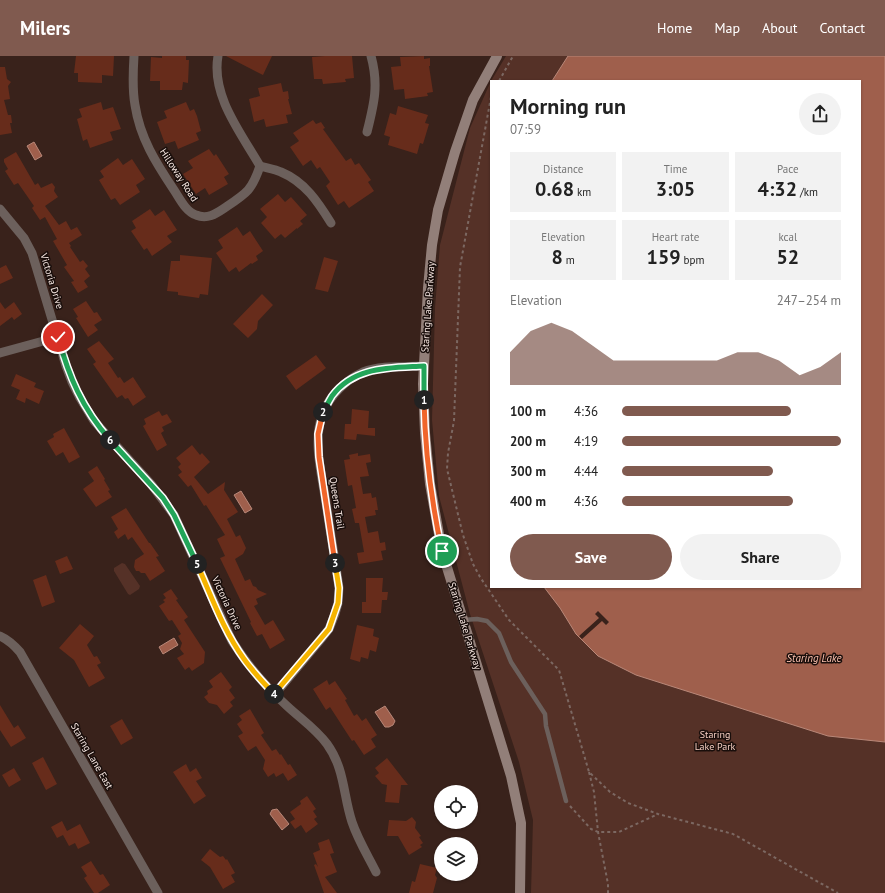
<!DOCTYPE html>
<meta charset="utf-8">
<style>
body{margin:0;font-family:"PT Sans",sans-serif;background:#f2f2f2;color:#222;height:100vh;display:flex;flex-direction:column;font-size:15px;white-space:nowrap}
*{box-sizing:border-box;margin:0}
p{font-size:13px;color:#767676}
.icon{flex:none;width:22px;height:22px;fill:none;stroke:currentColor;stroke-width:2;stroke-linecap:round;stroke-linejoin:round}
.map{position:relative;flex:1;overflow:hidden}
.sheet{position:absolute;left:490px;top:24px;width:371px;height:508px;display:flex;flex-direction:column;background:#fff;border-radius:0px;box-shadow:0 1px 3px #0004}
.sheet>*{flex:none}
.tools{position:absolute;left:434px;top:729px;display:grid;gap:8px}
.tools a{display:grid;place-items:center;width:44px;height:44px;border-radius:50%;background:#fff;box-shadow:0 1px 3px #0004;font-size:20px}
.pin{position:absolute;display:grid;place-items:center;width:34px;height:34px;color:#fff;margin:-17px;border:2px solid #fff;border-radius:50%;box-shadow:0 1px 4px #0007}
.km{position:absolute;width:20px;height:20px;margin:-10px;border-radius:50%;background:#222;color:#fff;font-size:11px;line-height:20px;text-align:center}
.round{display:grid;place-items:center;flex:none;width:42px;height:42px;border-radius:21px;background:#f2f2f2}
.headline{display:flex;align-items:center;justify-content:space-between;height:68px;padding:0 20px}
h1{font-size:22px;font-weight:600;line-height:30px}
.stats{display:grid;grid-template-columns:repeat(3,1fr);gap:6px;height:68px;padding:4px 20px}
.stats div{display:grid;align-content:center;border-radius:0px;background:#f2f2f2;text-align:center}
.stats b{font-size:20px;font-weight:600}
.stats small{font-size:11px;font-weight:400}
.stats p{font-size:11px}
.chart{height:112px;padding:8px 20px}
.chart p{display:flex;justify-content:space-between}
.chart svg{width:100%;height:72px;margin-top:4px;fill:#805a4f;opacity:.7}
.cta{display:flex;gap:8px;margin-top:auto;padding:8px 20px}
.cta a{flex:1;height:46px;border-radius:24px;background:#805a4f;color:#fff;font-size:16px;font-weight:600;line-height:46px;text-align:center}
.cta a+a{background:#f2f2f2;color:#222}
ul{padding:0 20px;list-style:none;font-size:13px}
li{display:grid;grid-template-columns:64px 48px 1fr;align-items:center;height:30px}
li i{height:10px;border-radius:5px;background:#805a4f}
header{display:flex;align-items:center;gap:24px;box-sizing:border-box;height:56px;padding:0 20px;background:#805a4f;color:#fff}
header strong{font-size:19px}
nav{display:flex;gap:22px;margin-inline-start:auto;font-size:14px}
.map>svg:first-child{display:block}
.green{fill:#553127}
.water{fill:#9f5f4c;stroke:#b98879}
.pier{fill:#39221b}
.building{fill:#672c1b}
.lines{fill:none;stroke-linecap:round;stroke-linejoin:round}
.path{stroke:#7c6862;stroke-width:2;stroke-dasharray:3 3;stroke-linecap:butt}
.lane{stroke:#6c605c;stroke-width:4.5}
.street{stroke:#6c605c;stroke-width:9}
.secondary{stroke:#927f79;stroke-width:10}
.split-1-casing{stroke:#fff;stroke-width:8}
.split-2-casing{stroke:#fff;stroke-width:8}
.split-3-casing{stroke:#fff;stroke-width:8}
.split-4-casing{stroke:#fff;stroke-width:8}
.split-5-casing{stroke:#fff;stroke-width:8}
.split-6-casing{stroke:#fff;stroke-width:8}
.split-7-casing{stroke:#fff;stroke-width:8}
.split-1{stroke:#f0652b;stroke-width:5}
.split-2{stroke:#22a559;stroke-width:5}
.split-3{stroke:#f0652b;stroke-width:5}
.split-4{stroke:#f5b400;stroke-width:5}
.split-5{stroke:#f5b400;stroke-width:5}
.split-6{stroke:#22a559;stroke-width:5}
.split-7{stroke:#22a559;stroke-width:5}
.labels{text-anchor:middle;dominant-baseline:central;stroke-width:3;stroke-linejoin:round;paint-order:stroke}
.street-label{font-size:10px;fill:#f7e7e2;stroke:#190e0b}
.park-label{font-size:10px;fill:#f3ccc0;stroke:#190e0b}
.water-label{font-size:11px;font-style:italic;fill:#fac0ae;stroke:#190e0b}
</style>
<header>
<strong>Milers</strong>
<nav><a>Home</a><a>Map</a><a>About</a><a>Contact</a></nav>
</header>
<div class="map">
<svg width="885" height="837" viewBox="0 0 885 837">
<rect width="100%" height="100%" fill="#39221b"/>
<path class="green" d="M506,0H885V837H531L533,764L519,706L470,558L439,440L432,364L435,252L440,189L470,72L491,25V531H860V25H491Z
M122,507L125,508L140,530L139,533L130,539L128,538L114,515V512Z"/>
<path class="water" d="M568,0H885V686L828,680L636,619L598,600L576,578L560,552L544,531H860V25H552Z
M34,86L42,100L35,104L27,90Z
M241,435L252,453L245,457L234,439Z
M174,582L178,589L163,598L159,591Z
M385,650L395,665L393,669L389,671H385L375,656Z
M277,753L289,768L282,774L270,758L272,754Z"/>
<path class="pier" d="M598,555L609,566L606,569L602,565L582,583L579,580L599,562L595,558Z"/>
<path class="building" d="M76,0H114L113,20L102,19V27L78,26V17H74Z
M162,0H186V4H189L188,27L183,26L182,34H160V25H150L151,1L162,2Z
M226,0H272L263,19Z
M325,0H352L354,22L345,23L346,26L323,28L322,23H314L312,1Z
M424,0V3L430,2V10H429L433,36L427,37L428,40L405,43L404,33L394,34L391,11L401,10L400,1Z
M0,11H5L7,23L11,26L8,30L10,43L4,44L8,59H11L12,67H10L12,77L0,79Z
M281,27L283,36L288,35L289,43H288L292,58L286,59L288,67L266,71L264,63L254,66L249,43L260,40L258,32Z
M101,46L103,54L113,51L121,73L110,76L113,84L90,92L87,83L83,85L77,63L82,61L79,53Z
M186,46L190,55L194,53L197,60L201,75L196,77L199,84L178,93L175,85L165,88L157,66L167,62L164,55Z
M398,50L428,59L425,67L429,68L423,88L420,87L417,98L388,89L390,81L384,79L390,57L396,59Z
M313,64L316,68L321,66L325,72L323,73L346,105L351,102L355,109L359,107L371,124L368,126L374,135L349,152L344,145L338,149L326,130L330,126L320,111L317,113L311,104L303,110L290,91L299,85L293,77Z
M209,93L214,100L216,98L229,118L224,121L228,128L209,139L205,132L196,138L183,118L193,112L188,105Z
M16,96L35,129L38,127L41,132L52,127L55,131L54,135L58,141L45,150L59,169L66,165L71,174L77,171L82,179L69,187L71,190L70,191L80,206L83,204L88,210L85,213L90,220L84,225L88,231L78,237L71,226L74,225L64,211L67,209L53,185L57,183L45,161L40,164L32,152L34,150L18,127L14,129L5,115L8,113L4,106V103Z
M118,102L123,109L132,103L145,123L136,129L140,136L120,149L115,142L111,144L99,124L104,121L100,115Z
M278,138L285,146L291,141L307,159L300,165L303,168L297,173V172L285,182L281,178L275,183L261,167L267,161L260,153Z
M150,153L155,160L164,154L177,174L167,180L172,186L152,200L147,192L144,194L131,175L136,172L132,165Z
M237,171L243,180L250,175L263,195L256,200L258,204L252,208L251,207L239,216L236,211L229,216L216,197L223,192L218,184Z
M180,199L212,202L208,239L200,238L199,242L178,239V236L167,235L171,205H180Z
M324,201L338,205L328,236L315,233Z
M6,209L13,222L0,228V212Z
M262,238L273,249L258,265L257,273L248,282L233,268Z
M86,245L94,257L97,256L102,264L94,269L98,274L88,281L76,262L78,261L73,253Z
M0,246L5,253L14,246L22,258L14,264L12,261L0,270Z
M99,285L114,303L108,307L118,322L120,321L124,327L133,321L146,341L133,350L128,342L125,343L122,339L117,342L93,308L96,306L87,293Z
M316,299L326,312L296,334L286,320Z
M16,318L36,327L34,331L44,335L39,348L26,342L25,347L16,343L20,334L11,330Z
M352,353L369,355L368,372H375V380L357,378L356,384L344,383L345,368H351Z
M159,355L162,360L167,358L172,366L162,371L164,375L161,377L167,389L157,395L143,370L146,368L144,363Z
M64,372L80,401L69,407L63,396L56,400L47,385L54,381L53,378Z
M192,389L200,399L202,397L210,406L194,421L208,438L225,426L224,434L238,456L227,463L236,481L240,479L246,492L243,498L235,503L245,525L250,523L253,530L256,531L258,534L267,538L256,543L258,548L254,550L265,569L273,564L285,584L270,593L262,578L257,580L250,567L251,566L220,502L225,500L217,483L225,479L206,449L204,450L191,429L188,431L178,419L182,416L178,411L181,408L176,402Z
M358,397V400L370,398L371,406L366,407L369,420L360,421L363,438L371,437L372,442L376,441L378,454H375L376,459L365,461L368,477L378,475L380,487L385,486L386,494L381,495L383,504L359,508L357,497L364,496L359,467H355L352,453L356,452L352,429L348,430L344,404L350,403L349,399Z
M97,410L105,423L104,424L110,434L108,435L112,441L96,451L83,433L94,425L88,416Z
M126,452L149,487H150L159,500L156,501L165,515L150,525L145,517H141L139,515H136L134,511L135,504L144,498L132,481L128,484L125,478L118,483L114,476L118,473L111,461Z
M67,500L73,513L60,518L55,505Z
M46,519L55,546L42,551L33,524Z
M366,522H383L382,536H388L387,544H382L381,557H362V546H366Z
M171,533L178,543L176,544L188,561L184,564L205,596L204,607L192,615L189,611L185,614L177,602L184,598L180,593L182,587L178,580L181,578L172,564L169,565L159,550L165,546L163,544L166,542L163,538Z
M80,568L94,580L87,589L94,601L97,600L101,607L97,609L105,622L89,631L74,604L59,592Z
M357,569L374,573L373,580L379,582L376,596L370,594L368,603L361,601L360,606L350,603Z
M221,616L232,631L229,634L235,642L230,646L233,650L224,658L217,649L209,647L204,641L208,638L207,635L213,631L209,625Z
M327,624L329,629L335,625L347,643L345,644L354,660L357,658L362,665L366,662L377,679L371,683L376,691L364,699L354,684L352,685L330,651L326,654L313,633Z
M0,649L14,672L18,669L26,682L11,691L0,674Z
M250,653L264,677L261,679L272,695L276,693L280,699L281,698L288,709L290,708L297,719L288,725L283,717L276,721L274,717L268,721L263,713L265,704L256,690L248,695L238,680L243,677L237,668L242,664L239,660Z
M122,663L133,682L121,689L110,670Z
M43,701L57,728L46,734L32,707Z
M387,702L408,729H401L399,747L385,746L387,729L382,728L375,720L379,717L375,712Z
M186,708L190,716L196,712L202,722L196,725L206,740L194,748L173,716Z
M14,712L21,724L9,731L2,719Z
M307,740L316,753L313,755L317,761L314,763L318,768L306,777L301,769L295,773L290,766L295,763L290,756L301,748L300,745Z
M412,761L416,766L415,772L421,780L419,781L423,787L420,789L422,791L409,799L398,780H387L389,764L406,765Z
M62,765L67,775L80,768L90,787L78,793L75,787L69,790L63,779L57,782L51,771Z
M329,783L334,797L330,798L337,816L325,821L337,837H324L314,809L316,808L318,811L313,797L320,794L318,787Z
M210,793L220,801L223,800L226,804L227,803L235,817L231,819L235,826L223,833L210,811L201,804Z
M91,805L100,819L103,818L110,829L98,837H94L84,822L87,820L81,811Z
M420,808L437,812L435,819L437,822L433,837H409L412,825L415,826Z"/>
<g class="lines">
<path class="path" d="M499,25L513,0
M491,41L460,211L454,365L448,397L447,413L463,479L473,508L480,521L509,564L559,614L589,716L610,736L628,747L658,758L733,778L838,837
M589,716L594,736L598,776L608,828V837
M570,750L591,773L598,776H619L658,758"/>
<path class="lane" d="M463,564L477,563L487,565L499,577L511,606L545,658L546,670L566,745"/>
<path class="street" d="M134,0C133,16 132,33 135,49C140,82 156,107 174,134C180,143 186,156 196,159C208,164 217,157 226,151C247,137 252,134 260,110C241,77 211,40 218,0
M367,76C374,48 379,29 371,0
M260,110C267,112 275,113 281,116C305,126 318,146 331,167
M0,153L24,182L32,197L66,310L72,326L80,342L94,365L151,428L174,459L232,585C248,610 266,631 287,650C301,663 316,673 327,688C345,713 343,739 352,766C358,784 368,800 376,816
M0,297L58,281
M0,580C9,584 14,589 20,596L158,837
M275,638L321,583L329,573L335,558L338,547L339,532C335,503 330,475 326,447C322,419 312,384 323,357C330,339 346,324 363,316C381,309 404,311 424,310"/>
<path class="secondary" d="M497,0L473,44L455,96L438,154L432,189L428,232L423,328L425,377L430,428L442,495L511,720L521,767L520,837"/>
</g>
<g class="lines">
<g class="split-1-casing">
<path id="split-1" d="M424,344C425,397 431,444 442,495"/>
</g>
<g class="split-2-casing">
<path id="split-2" d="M323,356C326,351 329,345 332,340C354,310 390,312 424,310V344"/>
</g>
<g class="split-3-casing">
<path id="split-3" d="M323,356L318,378L319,401L335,507"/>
</g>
<g class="split-4-casing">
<path id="split-4" d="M274,638L329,573L338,547L339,532L335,507"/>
</g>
<g class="split-5-casing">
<path id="split-5" d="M197,508C211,539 223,574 244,603C253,616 264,627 274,638"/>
</g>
<g class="split-6-casing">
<path id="split-6" d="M110,384L163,442L174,459L197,508"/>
</g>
<g class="split-7-casing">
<path id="split-7" d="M58,281C69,321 82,352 110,384"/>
</g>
<use href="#split-1" class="split-1"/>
<use href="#split-2" class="split-2"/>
<use href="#split-3" class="split-3"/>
<use href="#split-4" class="split-4"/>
<use href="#split-5" class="split-5"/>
<use href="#split-6" class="split-6"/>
<use href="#split-7" class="split-7"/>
</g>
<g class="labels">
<g class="street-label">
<text transform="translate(179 119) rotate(57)">Hilloway Road</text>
<text transform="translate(52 225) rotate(73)">Victoria Drive</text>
<text transform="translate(428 251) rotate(-86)">Staring Lake Parkway</text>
<text transform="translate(337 447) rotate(81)">Queens Trail</text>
<text transform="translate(227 547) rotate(65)">Victoria Drive</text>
<text transform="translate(465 570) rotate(73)">Staring Lake Parkway</text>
<text transform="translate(92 700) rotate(60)">Staring Lane East</text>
</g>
<g class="park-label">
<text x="715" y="678">Staring<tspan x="715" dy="12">Lake Park</tspan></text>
</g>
<g class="water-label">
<text x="814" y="602">Staring Lake</text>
</g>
</g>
</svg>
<div class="tools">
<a><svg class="icon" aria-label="locate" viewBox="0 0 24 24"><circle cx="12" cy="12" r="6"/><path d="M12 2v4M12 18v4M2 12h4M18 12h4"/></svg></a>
<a><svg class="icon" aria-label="layers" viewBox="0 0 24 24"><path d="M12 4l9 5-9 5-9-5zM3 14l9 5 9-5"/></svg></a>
</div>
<div class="pin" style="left:442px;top:495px;background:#1e9e55"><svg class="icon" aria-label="arrive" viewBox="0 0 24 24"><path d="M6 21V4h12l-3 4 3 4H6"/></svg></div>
<div class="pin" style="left:58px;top:281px;background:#d93025"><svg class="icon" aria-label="check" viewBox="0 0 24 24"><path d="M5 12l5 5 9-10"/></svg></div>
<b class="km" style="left:424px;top:344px">1</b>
<b class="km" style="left:323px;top:356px">2</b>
<b class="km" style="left:335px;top:507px">3</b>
<b class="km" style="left:274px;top:638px">4</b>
<b class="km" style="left:197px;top:508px">5</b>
<b class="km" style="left:110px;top:384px">6</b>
<section class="sheet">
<div class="headline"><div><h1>Morning run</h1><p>07:59</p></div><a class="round"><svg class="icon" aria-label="share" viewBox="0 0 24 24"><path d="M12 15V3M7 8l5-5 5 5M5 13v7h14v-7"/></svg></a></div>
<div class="stats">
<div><p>Distance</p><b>0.68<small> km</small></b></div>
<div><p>Time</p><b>3:05</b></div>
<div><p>Pace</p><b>4:32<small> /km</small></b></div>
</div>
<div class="stats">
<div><p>Elevation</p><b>8<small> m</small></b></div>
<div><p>Heart rate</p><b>159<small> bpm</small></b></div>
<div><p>kcal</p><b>52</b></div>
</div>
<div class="chart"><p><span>Elevation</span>247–254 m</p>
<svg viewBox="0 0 160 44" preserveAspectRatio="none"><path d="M0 44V24L10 11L20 6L30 11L40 20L50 29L60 29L70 29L80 29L90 29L100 29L110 24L120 24L130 29L140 38L150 33L160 24V44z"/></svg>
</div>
<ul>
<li><b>100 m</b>4:36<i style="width:77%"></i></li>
<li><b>200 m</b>4:19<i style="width:100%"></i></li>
<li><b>300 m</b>4:44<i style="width:69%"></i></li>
<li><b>400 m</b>4:36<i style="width:78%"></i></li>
</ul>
<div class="cta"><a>Save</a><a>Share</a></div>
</section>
</div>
